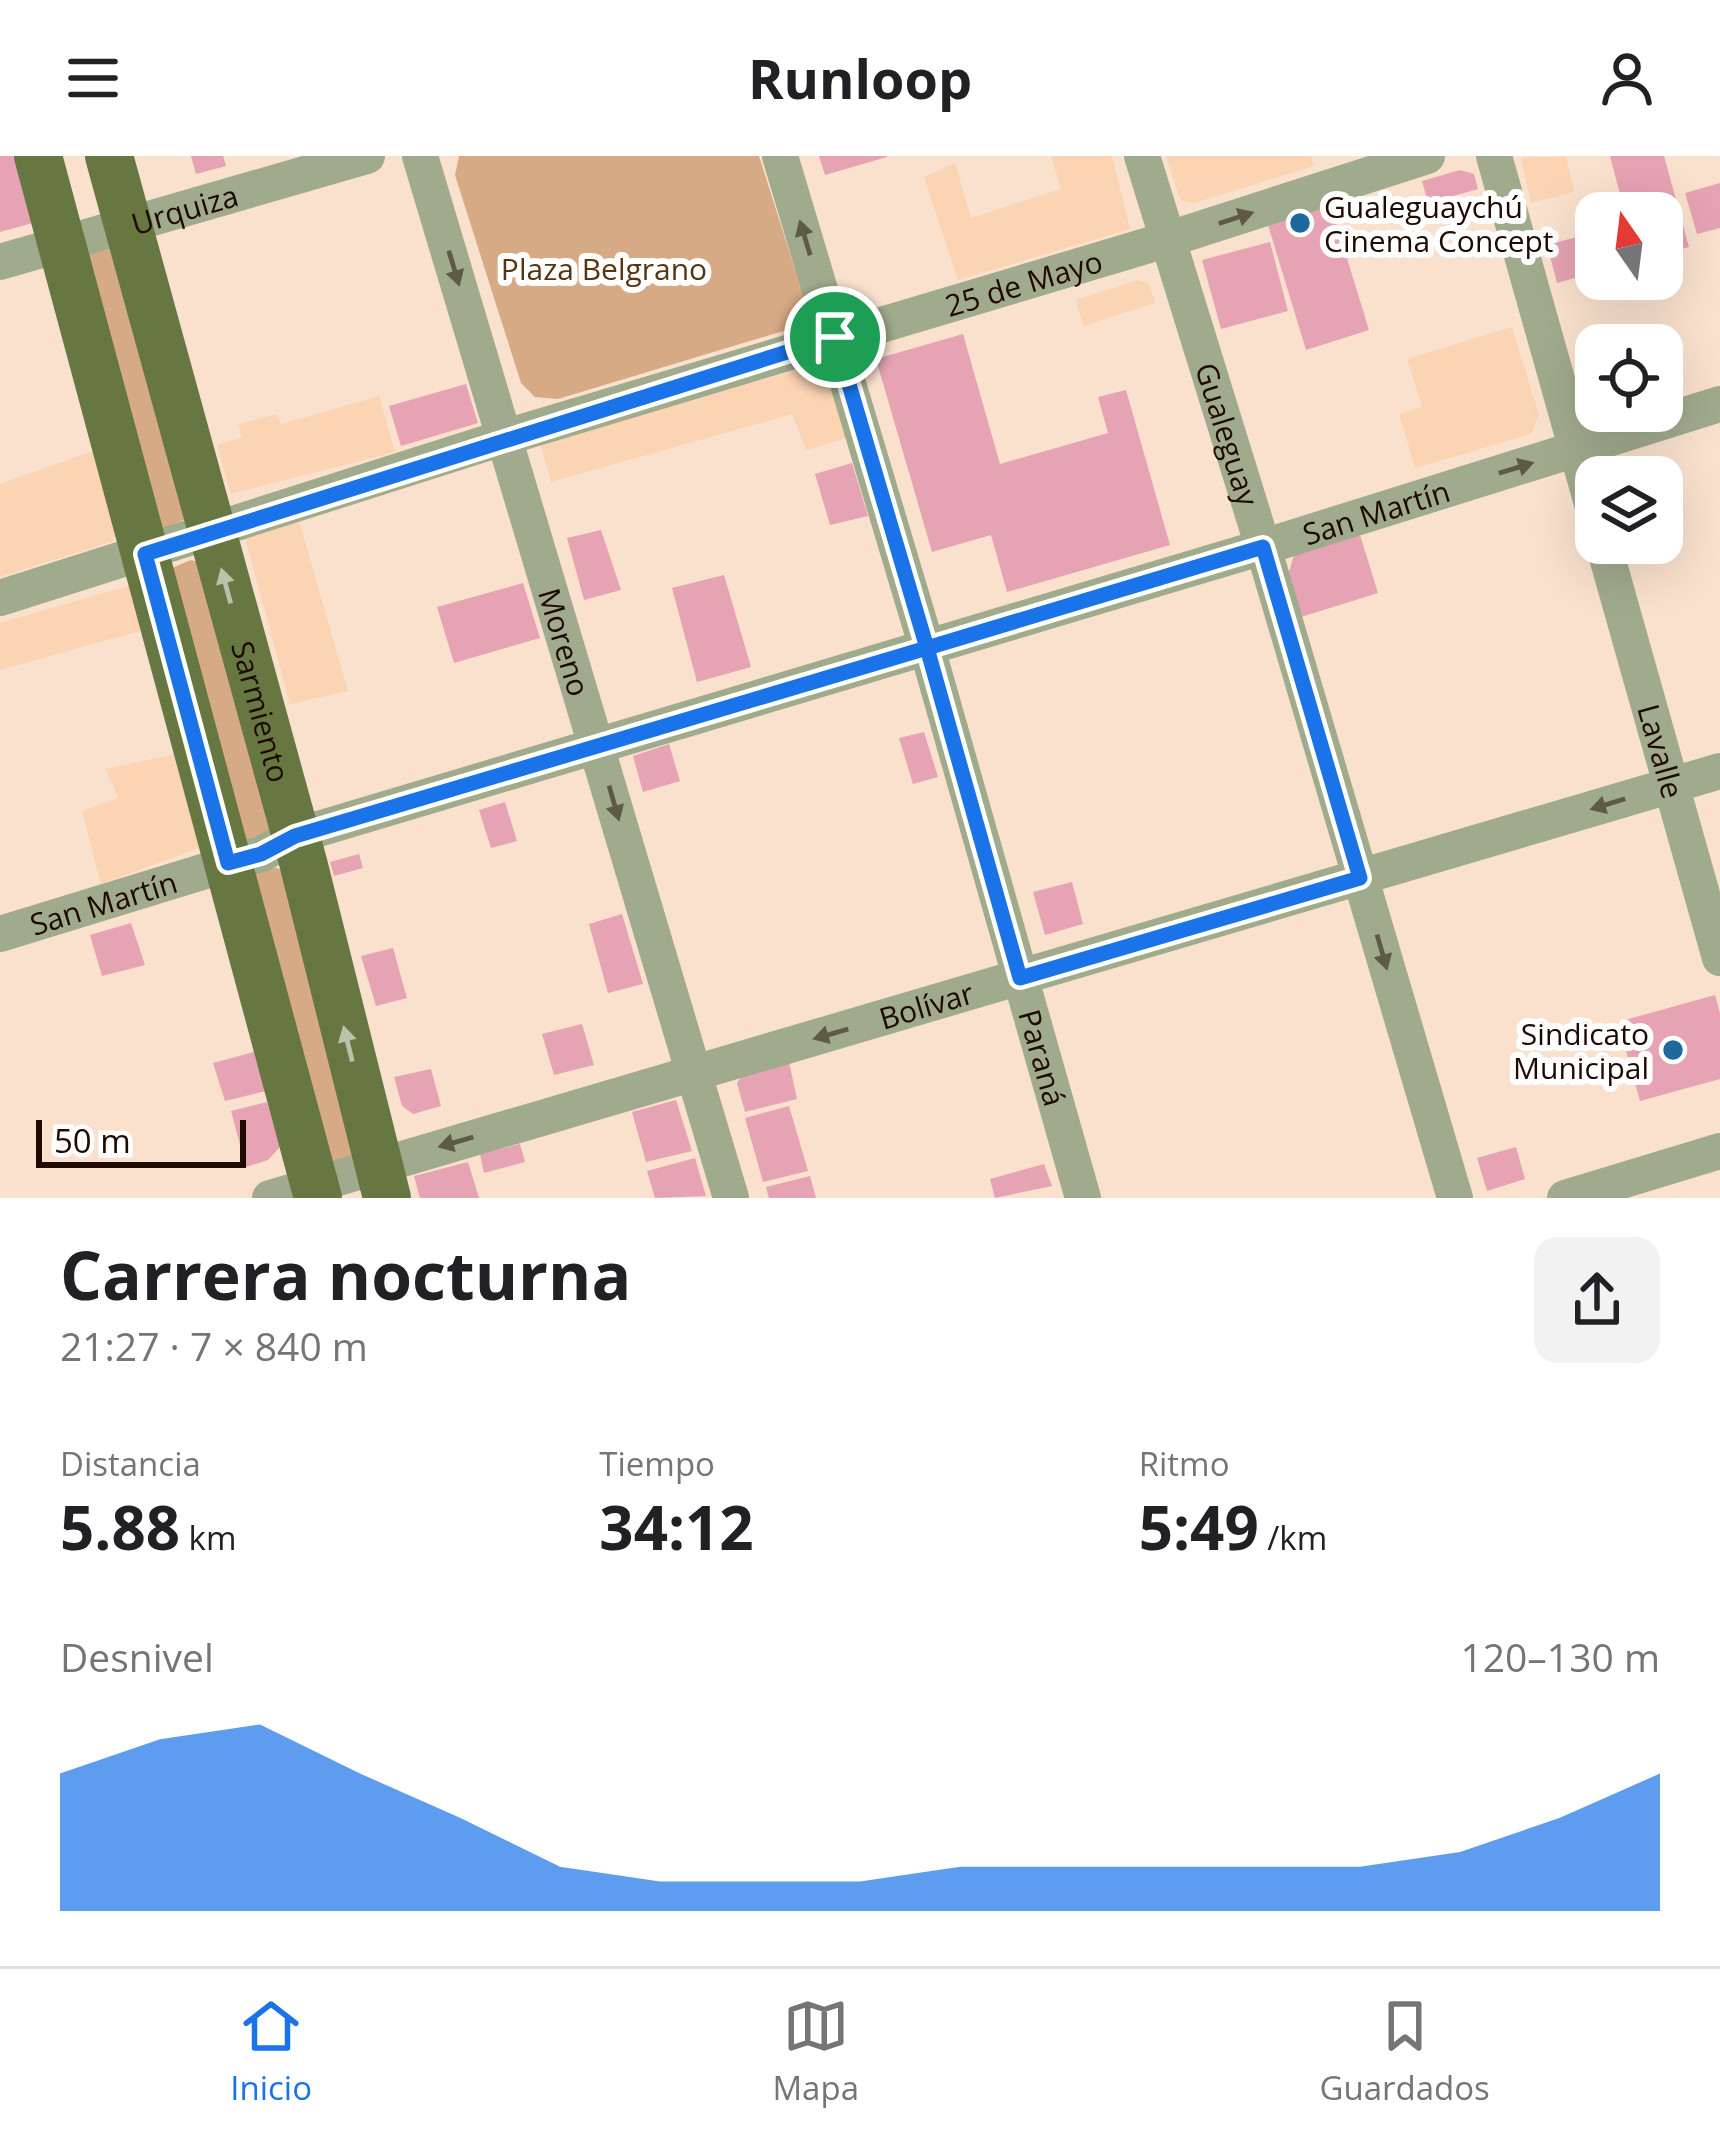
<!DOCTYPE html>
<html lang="es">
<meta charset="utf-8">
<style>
body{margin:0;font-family:"Open Sans",sans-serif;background:#f2f2f2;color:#202124;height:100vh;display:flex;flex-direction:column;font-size:45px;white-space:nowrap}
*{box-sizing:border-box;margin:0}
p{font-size:39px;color:#757577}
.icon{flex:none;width:66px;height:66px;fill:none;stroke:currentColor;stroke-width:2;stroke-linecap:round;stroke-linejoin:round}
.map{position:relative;height:1042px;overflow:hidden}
.drawer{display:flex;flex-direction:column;background:#fff;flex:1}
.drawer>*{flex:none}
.needle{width:78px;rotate:346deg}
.controls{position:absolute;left:1575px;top:36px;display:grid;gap:24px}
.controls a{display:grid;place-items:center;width:108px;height:108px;border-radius:24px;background:#fff;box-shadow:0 12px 48px #0002;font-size:60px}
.scale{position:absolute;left:36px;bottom:30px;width:210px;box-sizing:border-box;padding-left:12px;border:6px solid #1e0a00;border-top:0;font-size:33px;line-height:42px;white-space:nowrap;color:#1e0a00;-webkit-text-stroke:9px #fff;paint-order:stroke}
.pin{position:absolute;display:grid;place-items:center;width:102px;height:102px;color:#fff;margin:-51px;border:6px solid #fff;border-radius:50%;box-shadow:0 3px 12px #0007}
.round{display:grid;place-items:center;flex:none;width:126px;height:126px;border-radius:24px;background:#f2f2f2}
.overview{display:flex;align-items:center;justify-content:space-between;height:204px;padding:0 60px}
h1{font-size:66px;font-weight:700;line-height:90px}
.metrics{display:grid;grid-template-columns:repeat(3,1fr);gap:18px;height:204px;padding:12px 60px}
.metrics div{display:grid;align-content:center}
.metrics b{font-size:60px;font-weight:700}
.metrics small{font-size:33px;font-weight:400}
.metrics p{font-size:33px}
.chart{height:336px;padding:24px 60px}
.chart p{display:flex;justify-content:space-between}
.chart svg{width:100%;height:216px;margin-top:12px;fill:#1a73e8;opacity:.7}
header{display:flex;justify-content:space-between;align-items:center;height:156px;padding:0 60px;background:#fff;font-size:54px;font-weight:700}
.menu{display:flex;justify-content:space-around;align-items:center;height:168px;border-top:3px solid #e0e0e0;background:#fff;font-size:33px;color:#757577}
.menu a{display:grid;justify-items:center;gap:6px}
.menu .on{color:#1a73e8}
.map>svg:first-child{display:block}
.built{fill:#fad4b3}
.green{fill:#d5aa84}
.building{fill:#e6a3b3}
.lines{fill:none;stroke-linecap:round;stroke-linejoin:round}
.minor{stroke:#a0aa8d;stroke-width:36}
.major{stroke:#667742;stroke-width:48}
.oneway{fill:#5f5a46}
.oneway2{fill:#bac2aa}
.route-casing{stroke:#fff;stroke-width:24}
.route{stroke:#1a73e8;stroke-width:15}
.poi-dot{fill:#1d699c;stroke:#fff;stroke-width:4.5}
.labels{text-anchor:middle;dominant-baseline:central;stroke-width:12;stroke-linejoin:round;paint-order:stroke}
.poi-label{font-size:30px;fill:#1e0a00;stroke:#fff;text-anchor:start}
.street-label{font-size:30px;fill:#1e0a00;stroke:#fff}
.park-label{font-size:30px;fill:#563513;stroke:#fff}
</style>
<header><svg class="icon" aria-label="menu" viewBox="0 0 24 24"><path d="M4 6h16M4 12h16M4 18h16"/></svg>Runloop<svg class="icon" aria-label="person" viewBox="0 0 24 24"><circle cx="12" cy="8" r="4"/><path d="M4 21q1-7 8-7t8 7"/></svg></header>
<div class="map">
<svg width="1720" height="1042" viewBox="0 0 1720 1042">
<rect width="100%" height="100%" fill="#f9e1cd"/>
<path class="built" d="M1051,0H1112L1130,73L958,124L924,21L955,7L971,62L1061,33Z
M1166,0H1311L1314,10L1194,47L1180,44Z
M1566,0L1574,36L1531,47L1521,2Z
M1138,124L1149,128L1155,147L1083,170L1076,144Z
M1512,171L1539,259L1531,278L1415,312L1399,258L1422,251L1407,203Z
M829,205L854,280L806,294L792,258L551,326L540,287Z
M379,240L395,296L231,338L217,289L242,282L238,268L277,258L281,268Z
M93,295L116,371L114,385L0,421V328Z
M299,365L348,535L290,548L244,378Z
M142,426L154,471L0,514V467Z
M180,597L210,688L101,728L82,655L119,642L105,613Z"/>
<path class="green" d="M459,0H759L807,151L790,173L558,243L535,241L521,227L455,19Z
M111,93L186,363L166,371L158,370L85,99Z
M191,404L198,406L275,673L245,685L172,412Z
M272,710L284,715L360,993L345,1005H330L248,722Z"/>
<path class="building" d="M0,0H21L40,65L0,76Z
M191,0H223L226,10L196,18Z
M819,0H887V1L825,19Z
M1610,0H1664L1689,91L1662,98V57H1602L1623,50Z
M1460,14L1474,18L1478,33L1428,47L1422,25Z
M1720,27V72L1697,78L1685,37Z
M1331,50L1369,174L1306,194L1268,69Z
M1596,76V116L1557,127L1547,89Z
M1270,86L1288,155L1221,173L1202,104Z
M963,178L1000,308L1108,277L1098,241L1126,234L1170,389L1007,436L991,379L932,396L876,203Z
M466,228L478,267L401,290L389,250Z
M852,307L868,360L830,369L815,318Z
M601,374L621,434L584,444L567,382Z
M1360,379L1378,437L1301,461L1288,419L1294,399Z
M724,419L751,511L697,526L672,432Z
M523,427L540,482L454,507L437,451Z
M924,576L938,621L913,628L899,582Z
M669,588L680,625L643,636L633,600Z
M505,646L517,685L491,692L479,654Z
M359,698L363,712L334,720L330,706Z
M1072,726L1083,768L1045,779L1033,736Z
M622,758L643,828L608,837L589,768Z
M131,767L145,809L102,820L90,779Z
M393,792L407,842L376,850L361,800Z
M1715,839L1720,857V923L1640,945L1618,866Z
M582,868L594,909L554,919L542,878Z
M254,896L266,935L225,945L213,907Z
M789,906L797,943L745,956L737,927L742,920Z
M431,913L441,950L413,958L402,950L394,921Z
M676,944L692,995L646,1006L632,956Z
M267,946L280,991L268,1004L246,1011L231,955Z
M789,950L808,1015L763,1026L745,962Z
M520,988L525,1006L484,1017L480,998Z
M1516,991L1525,1023L1487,1035L1477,1002Z
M695,1002L706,1040L655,1042L647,1015Z
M468,1006L479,1042H420L414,1020Z
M1044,1008L1052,1030L995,1042L990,1023Z
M810,1020L816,1042H769L766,1031Z"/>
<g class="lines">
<g class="minor">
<path id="s1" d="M420,0L731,1042"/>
<path id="s2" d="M780,0L927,492L1083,1042"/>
<path id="s3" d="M1142,0L1263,391L1455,1042"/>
<path d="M1494,0L1596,362"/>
<path id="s4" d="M0,106L367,0"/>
<path id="s5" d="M1603,387L1720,802"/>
<path id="s6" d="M0,442L506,281L1166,84L1427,0"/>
<path id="s7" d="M0,778L261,698L295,680L1263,391L1720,248"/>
<path id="s8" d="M270,1042L1720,615"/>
<path d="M1565,1042L1720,995"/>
</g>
<g class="major">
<path d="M38,0L318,1042"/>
<path id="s9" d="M109,0L303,706L387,1042"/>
</g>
</g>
<defs><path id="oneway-solid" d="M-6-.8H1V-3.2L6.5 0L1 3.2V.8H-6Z" transform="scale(3)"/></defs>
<g class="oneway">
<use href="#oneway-solid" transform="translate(1236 62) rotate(-18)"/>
<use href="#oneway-solid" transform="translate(805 82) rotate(-107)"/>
<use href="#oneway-solid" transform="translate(454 112) rotate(73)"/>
<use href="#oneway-solid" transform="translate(1516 312) rotate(-17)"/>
<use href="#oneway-solid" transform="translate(614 647) rotate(74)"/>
<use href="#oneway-solid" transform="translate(1608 648) rotate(163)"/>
<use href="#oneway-solid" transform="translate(1382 796) rotate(74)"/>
<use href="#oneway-solid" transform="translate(831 878) rotate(164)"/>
<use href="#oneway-solid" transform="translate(456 986) rotate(164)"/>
</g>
<g class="oneway2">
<use href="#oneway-solid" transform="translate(226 430) rotate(-105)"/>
<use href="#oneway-solid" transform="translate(348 888) rotate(-104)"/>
</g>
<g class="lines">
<g class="route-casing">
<path id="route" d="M835,181L145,398L228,707L261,698L295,680L927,492L1020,822L1360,722L1263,391L927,492L835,181"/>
</g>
<use href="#route" class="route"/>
</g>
<g class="poi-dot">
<circle cx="1300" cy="67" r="12"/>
<circle cx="1673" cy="894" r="12"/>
</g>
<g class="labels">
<g class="poi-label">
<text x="1324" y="50">Gualeguaychú<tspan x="1324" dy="34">Cinema Concept</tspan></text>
<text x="1649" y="877" text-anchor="end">Sindicato<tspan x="1649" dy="34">Municipal</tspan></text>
</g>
<g class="street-label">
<text stroke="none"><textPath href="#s4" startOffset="192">Urquiza</textPath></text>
<text stroke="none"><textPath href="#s6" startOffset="1071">25 de Mayo</textPath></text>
<text stroke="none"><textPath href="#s3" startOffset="291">Gualeguay</textPath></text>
<text stroke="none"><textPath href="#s7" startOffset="1440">San Martín</textPath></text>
<text stroke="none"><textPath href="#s1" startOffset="507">Moreno</textPath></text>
<text stroke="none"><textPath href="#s9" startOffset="576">Sarmiento</textPath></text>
<text stroke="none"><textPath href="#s5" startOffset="216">Lavalle</textPath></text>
<text stroke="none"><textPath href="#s7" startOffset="108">San Martín</textPath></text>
<text stroke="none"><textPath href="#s8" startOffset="684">Bolívar</textPath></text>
<text stroke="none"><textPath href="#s2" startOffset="939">Paraná</textPath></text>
</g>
<g class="park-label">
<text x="604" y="112">Plaza Belgrano</text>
</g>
</g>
</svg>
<div class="controls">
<a><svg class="needle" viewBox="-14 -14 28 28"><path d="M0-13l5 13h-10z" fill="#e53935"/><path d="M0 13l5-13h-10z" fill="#757577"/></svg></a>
<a><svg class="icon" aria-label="locate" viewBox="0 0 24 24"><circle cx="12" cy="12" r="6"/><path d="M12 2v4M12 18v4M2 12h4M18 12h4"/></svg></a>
<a><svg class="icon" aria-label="layers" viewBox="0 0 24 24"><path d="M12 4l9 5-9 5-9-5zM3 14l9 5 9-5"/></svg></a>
</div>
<div class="scale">50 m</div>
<div class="pin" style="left:835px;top:181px;background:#1e9e55"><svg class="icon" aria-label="arrive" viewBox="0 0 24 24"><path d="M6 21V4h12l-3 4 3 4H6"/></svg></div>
</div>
<section class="drawer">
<div class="overview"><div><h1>Carrera nocturna</h1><p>21:27 · 7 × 840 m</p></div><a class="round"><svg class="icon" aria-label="share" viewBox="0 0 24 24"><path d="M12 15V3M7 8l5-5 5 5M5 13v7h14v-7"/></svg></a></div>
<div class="metrics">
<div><p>Distancia</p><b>5.88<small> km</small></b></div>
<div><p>Tiempo</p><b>34:12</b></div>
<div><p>Ritmo</p><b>5:49<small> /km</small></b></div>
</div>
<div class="chart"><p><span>Desnivel</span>120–130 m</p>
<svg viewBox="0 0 160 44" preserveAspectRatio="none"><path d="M0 44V16L10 9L20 6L30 16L40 25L50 35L60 38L70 38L80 38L90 35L100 35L110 35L120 35L130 35L140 32L150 25L160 16V44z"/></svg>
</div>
</section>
<nav class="menu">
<a class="on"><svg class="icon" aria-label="home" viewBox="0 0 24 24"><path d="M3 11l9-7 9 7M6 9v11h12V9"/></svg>Inicio</a>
<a><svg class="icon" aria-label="map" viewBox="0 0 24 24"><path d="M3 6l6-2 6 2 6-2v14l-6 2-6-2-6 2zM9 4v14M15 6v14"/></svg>Mapa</a>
<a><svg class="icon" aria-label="saved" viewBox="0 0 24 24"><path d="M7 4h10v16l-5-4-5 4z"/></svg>Guardados</a>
</nav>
